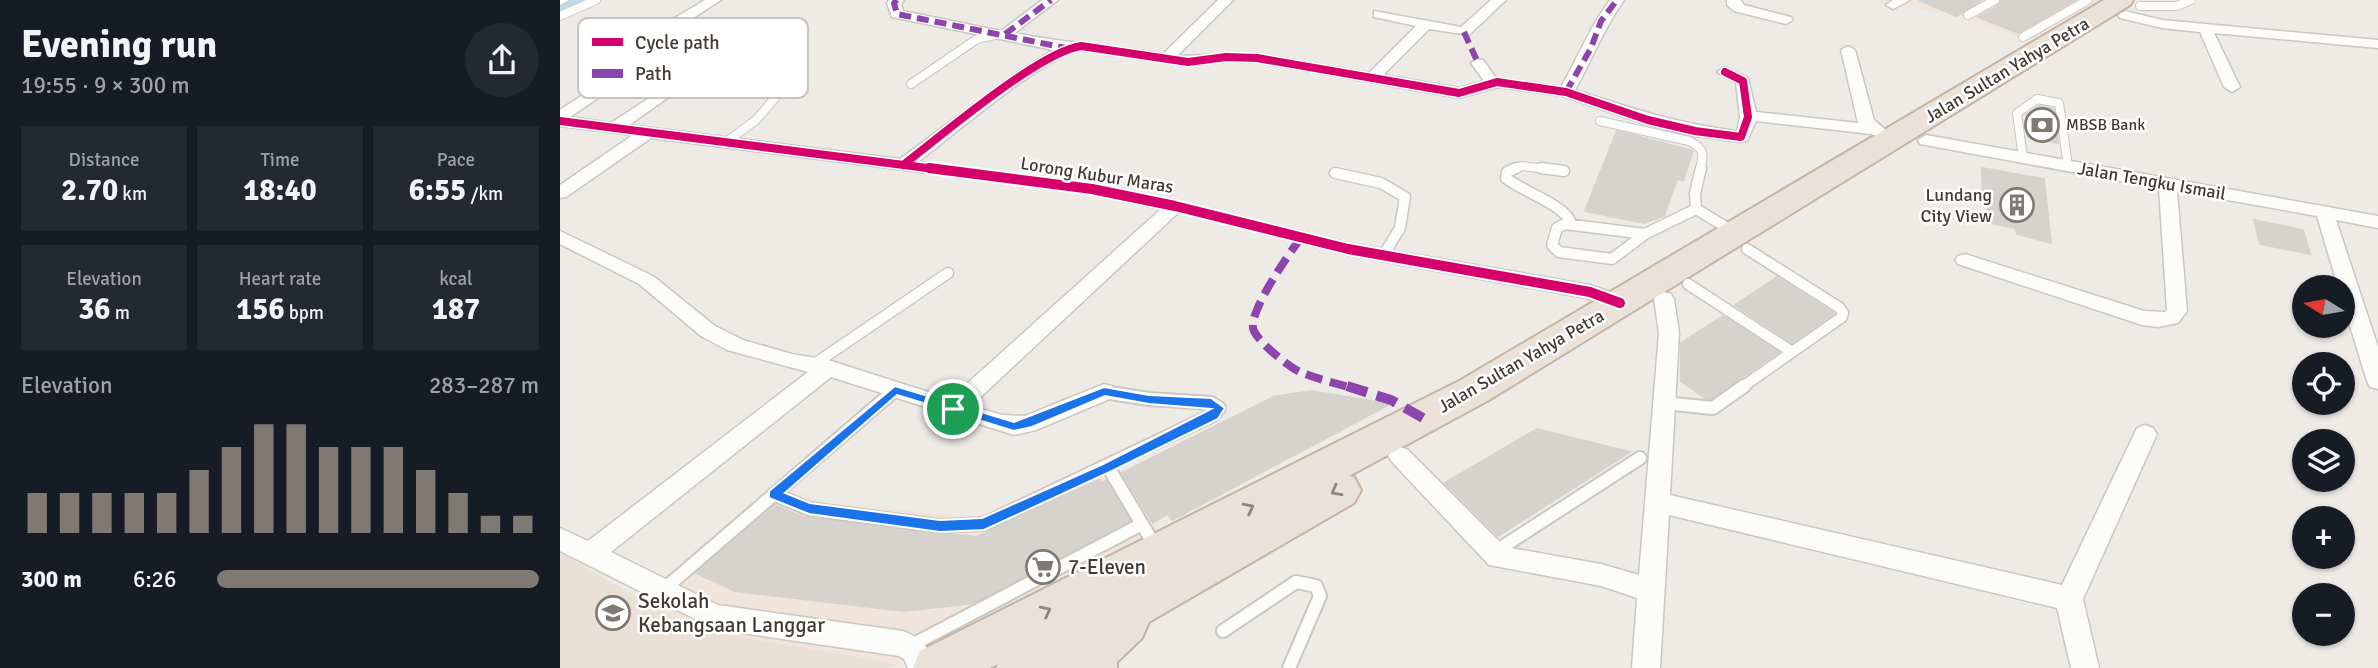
<!DOCTYPE html>
<meta charset="utf-8">
<style>
body{margin:0;font-family:Signika,sans-serif;background:#242831;color:#f1f3f6;height:100vh;display:flex;flex-direction:column;font-size:26px;white-space:nowrap}
*{box-sizing:border-box;margin:0}
p{font-size:23px;color:#9ea1a6}
.icon{flex:none;width:38px;height:38px;fill:none;stroke:currentColor;stroke-width:2;stroke-linecap:round;stroke-linejoin:round}
.map{position:relative;flex:1;overflow:hidden}
.side{display:flex;flex-direction:column;background:#171b24;width:560px}
.side>*{flex:none}
.needle{width:46px;rotate:281deg}
.fabs{position:absolute;left:1732px;top:275px;display:grid;gap:14px}
.fabs a{display:grid;place-items:center;width:63px;height:63px;border-radius:50%;background:#171b24;box-shadow:0 2px 5px #0004;font-size:35px}
.pin{position:absolute;display:grid;place-items:center;width:60px;height:60px;color:#fff;margin:-30px;border:4px solid #fff;border-radius:50%;box-shadow:0 2px 7px #0007}
.round{display:grid;place-items:center;flex:none;width:74px;height:74px;border-radius:37px;background:#242831}
.head{display:flex;align-items:center;justify-content:space-between;height:119px;padding:0 21px}
h1{font-size:38px;font-weight:700;line-height:52px}
.metrics{display:grid;grid-template-columns:repeat(3,1fr);gap:10px;height:119px;padding:7px 21px}
.metrics div{display:grid;align-content:center;border-radius:0px;background:#242831;text-align:center}
.metrics b{font-size:30px;font-weight:700}
.metrics small{font-size:19px;font-weight:400}
.metrics p{font-size:19px}
.chart{height:196px;padding:14px 21px}
.chart p{display:flex;justify-content:space-between}
.chart svg{width:100%;height:126px;margin-top:7px;stroke:#7f7973;stroke-width:6}
ul{padding:0 21px;list-style:none;font-size:23px}
li{display:grid;grid-template-columns:112px 84px 1fr;align-items:center;height:52px}
li i{height:18px;border-radius:9px;background:#7f7973}
main{display:flex;flex:1;min-height:0}
.map>svg:first-child{display:block}
.commercial{fill:#f1e4da}
.education{fill:#e9e0d6}
.lines{fill:none;stroke-linecap:round;stroke-linejoin:round}
.canal{fill:#b9e0ea;fill-rule:evenodd}
.building{fill:#d6d2ce;stroke:#d6d2cd;stroke-width:2}
.lane-far2-casing{stroke:#cac7c3;stroke-width:10}
.lane-far1-casing{stroke:#cac7c3;stroke-width:13}
.lane-casing{stroke:#cac7c3;stroke-width:16}
.street-casing{stroke:#cac7c3;stroke-width:3}
.highway-casing{stroke:#c5b3a3;stroke-width:4}
.lane-far2{stroke:#fcfcfb;stroke-width:8}
.lane-far1{stroke:#fcfcfb;stroke-width:10}
.lane{stroke:#fcfcfb;stroke-width:12}
.street{fill:#fcfcfb;fill-rule:evenodd}
.highway{fill:#eae1d9;fill-rule:evenodd}
.quiet-far2{stroke:#8e44ad;stroke-width:6;stroke-dasharray:12 6;stroke-linecap:butt}
.quiet-far1{stroke:#8e44ad;stroke-width:8;stroke-dasharray:17 8;stroke-linecap:butt}
.quiet{stroke:#8e44ad;stroke-width:10;stroke-dasharray:21 10;stroke-linecap:butt}
.cycleway-far1-casing{stroke:#fff;stroke-width:11}
.cycleway-casing{stroke:#fff;stroke-width:14}
.cycleway-far1{stroke:#d6006c;stroke-width:8}
.cycleway{stroke:#d6006c;stroke-width:10}
.oneway{stroke:#8e867e}
.route{fill:#1a73e8;stroke:#fff;stroke-width:2;fill-rule:evenodd}
.labels{text-anchor:middle;dominant-baseline:central;stroke-width:5;stroke-linejoin:round;paint-order:stroke}
.far-poi-label{font-size:16px;fill:#433b34;stroke:#fff;text-anchor:start}
.street-label{font-size:18px;fill:#433b34;stroke:#fff}
.poi-label{font-size:18px;fill:#433b34;stroke:#fff;text-anchor:end}
.near-poi-label{font-size:21px;fill:#433b34;stroke:#fff;text-anchor:start}
.key{fill:#fff;stroke:#c7c4c2;stroke-width:2}
.key-label{font-size:19px;fill:#433b34}
</style>
<main>
<section class="side">
<div class="head"><div><h1>Evening run</h1><p>19:55 · 9 × 300 m</p></div><a class="round"><svg class="icon" aria-label="share" viewBox="0 0 24 24"><path d="M12 15V3M7 8l5-5 5 5M5 13v7h14v-7"/></svg></a></div>
<div class="metrics">
<div><p>Distance</p><b>2.70<small> km</small></b></div>
<div><p>Time</p><b>18:40</b></div>
<div><p>Pace</p><b>6:55<small> /km</small></b></div>
</div>
<div class="metrics">
<div><p>Elevation</p><b>36<small> m</small></b></div>
<div><p>Heart rate</p><b>156<small> bpm</small></b></div>
<div><p>kcal</p><b>187</b></div>
</div>
<div class="chart"><p><span>Elevation</span>283–287 m</p>
<svg viewBox="0 0 160 44" preserveAspectRatio="none"><path d="M5 44V30M15 44V30M25 44V30M35 44V30M45 44V30M55 44V22M65 44V14M75 44V6M85 44V6M95 44V14M105 44V14M115 44V14M125 44V22M135 44V30M145 44V38M155 44V38"/></svg>
</div>
<ul>
<li><b>300 m</b>6:26<i style="width:100%"></i></li>
</ul>
</section>
<div class="map">
<svg width="1818" height="668" viewBox="0 0 1818 668">
<rect width="100%" height="100%" fill="#eeebe7"/>
<path class="commercial" d="M1322,0H1540L1468,41L1399,15L1315,3Z
M552,458L597,529L337,664L134,629L79,598L216,482L261,502L422,518Z"/>
<path class="education" d="M0,553L134,629L337,664L330,668H0Z"/>
<g class="lines">
<path class="canal" d="M8,0H26L0,13V4Z"/>
</g>
<path class="building" d="M1359,0H1421L1397,16Z
M1441,0H1515L1458,33L1418,17L1438,6Z
M1479,106L1493,109L1498,143L1468,137L1466,115Z
M1057,131L1133,151L1123,180L1117,179L1104,216L1084,223L1025,211Z
M1422,168L1484,179L1491,243L1457,234L1456,228L1429,223L1428,205L1423,204Z
M1694,220L1743,230L1750,254L1700,244Z
M1217,277L1274,313L1232,343L1175,305Z
M1163,316L1219,352L1151,399L1145,398L1121,381V343Z
M751,391L830,404L612,520L608,514L593,523L562,473L713,397Z
M977,429L1070,452L938,536L885,483Z
M539,479L541,483L546,481L570,521L414,603L344,611L175,591L136,573L215,505L245,518L417,537Z"/>
<g class="lines">
<g class="lane-far2-casing">
<path id="lane-far2" d="M1580,6H1617L1631,0
M1408,15L1435,0
M0,16L36,0
M1463,37L1528,0
M351,84L417,39L439,34
M1040,121L1129,141C1145,149 1144,153 1140,170
M166,142L196,120L227,84
M1463,158L1457,113L1477,99L1499,103L1508,166
M952,170L962,166L995,170"/>
</g>
<g class="lane-far1-casing">
<path id="lane-far1" d="M956,168L947,172L946,178C961,191 1008,206 1011,224
M981,168L1004,171
M1141,168L1135,193L1136,209L1174,232
M775,173L821,183L845,197L840,228L823,256
M1005,224L1085,234L1052,259L999,252L992,245L997,228Z
M1085,234L1136,209
M1128,284L1232,352
M253,365L388,273
M1181,388L1282,317L1283,313L1280,308L1187,249"/>
</g>
<g class="lane-casing">
<path id="lane" d="M1104,403L1153,408L1184,386
M548,467L582,524
M214,494L249,509L380,526L424,524L653,415L659,408L651,403L589,399L544,392
M933,553L1080,458
M102,591L335,390
M663,631L736,582L756,586L760,596L729,668
M350,646L582,524L595,546"/>
</g>
<g class="street-casing">
<path id="street" d="M0,0H9L0,5Z
M145,0H161L113,31L110,34L113,43L107,51L10,117L51,123L138,66L145,70L143,73L69,125L340,159L455,74L493,50L332,17L327,3L329,0H344L341,4L343,11L441,31L482,0H498L455,33C504,43 553,46 603,54L658,0H673L617,56L697,54L809,73L856,26L814,17V11L901,27L931,0H946L909,35L869,29L823,75L899,88L924,81L911,63L918,59L923,60L936,78L1001,87C1018,58 1030,26 1050,0H1064C1044,28 1032,60 1015,90C1069,108 1120,124 1177,131L1180,117L1176,83L1157,72L1165,67L1188,78L1196,112L1298,123L1281,50L1288,46L1295,50L1314,120L1329,133L1321,138L1311,134L1196,121L1187,141L1181,142L1135,136L1082,123L1003,96L938,87L899,98L697,62L666,61L628,66L521,50C486,55 391,137 358,162L532,184L615,201L788,243L1030,285L1067,298L1070,303L1067,308L1060,310L1026,298L788,255L619,212L411,406L442,415L465,416L544,384L552,386L555,392L552,398L476,430L454,435L271,377L51,552L158,605L343,631C366,640 367,647 376,668H348L344,659L339,656L155,629L0,551V528L28,541L248,372L167,350L141,336L79,284L0,244V231L93,276L155,326L183,340L232,354L268,360L390,399L601,209L532,194L91,138L6,197L0,198V185L73,135L0,126V110L97,45L96,34L103,25Z
M1167,0H1181L1184,5L1231,17L1233,20L1226,24L1174,11L1167,5Z
M1333,0H1350L1333,9L1326,5Z
M1565,11L1602,20L1818,40V48L1654,33L1680,87L1672,92L1664,87L1640,32L1602,28L1560,18L1558,15Z
M1366,135L1818,216V228L1776,220L1818,347V389L1810,387L1807,381L1783,303V287H1778L1757,216L1617,191L1627,311L1618,323L1598,327L1582,325L1398,264L1395,260L1398,256L1405,254L1584,311L1605,312L1607,310L1599,188L1360,144L1358,140Z
M1104,292L1111,294L1114,299L1119,333L1110,495L1502,585L1577,428L1585,425L1593,428L1597,434L1523,599L1539,668H1511L1497,608L1109,515L1100,668H1072L1077,598L1041,586L929,565L832,462L828,456L832,450L840,447L848,450L945,547L1041,564L1079,575L1099,333L1094,299L1097,294Z"/>
</g>
<g class="highway-casing">
<path id="highway" d="M1544,0H1573L1570,5L929,400L789,476L794,477L801,490L794,503L589,622L582,638L557,662V668H436L438,664L430,668H353L360,651L901,380Z"/>
</g>
<use href="#lane-far2" class="lane-far2"/>
<use href="#lane-far1" class="lane-far1"/>
<use href="#lane" class="lane"/>
<use href="#street" class="street"/>
<use href="#highway" class="highway"/>
<path class="quiet-far2" d="M337,0L334,3L337,14L506,48
M904,32L918,63
M445,34L491,0
M1006,92L1031,48L1041,21L1057,0"/>
<path class="quiet-far1" d="M741,238C729,253 690,310 693,328C695,340 729,367 740,372C757,379 775,383 792,388"/>
<path class="quiet" d="M787,386L831,400L863,418"/>
<g class="cycleway-far1-casing">
<path id="cycleway-far1" d="M0,121L383,170
M343,165C381,136 479,52 521,46L628,62L666,57L697,58L899,93L937,82L1006,92L1088,120L1135,131L1181,137L1188,117L1183,81L1165,72"/>
</g>
<g class="cycleway-casing">
<path id="cycleway" d="M369,168L532,189L615,206L788,249L1030,292L1060,303"/>
</g>
<use href="#cycleway-far1" class="cycleway-far1"/>
<use href="#cycleway" class="cycleway"/>
</g>
<defs><path id="oneway-chevron" d="M-2-3.5L2.5 0L-2 3.5" fill="none" stroke-width="1.6" stroke-linecap="round" stroke-linejoin="round" transform="scale(1.75)"/></defs>
<g class="oneway">
<use href="#oneway-chevron" transform="translate(776 491) rotate(151)"/>
<use href="#oneway-chevron" transform="translate(689 508) rotate(-27)"/>
<use href="#oneway-chevron" transform="translate(486 611) rotate(-27)"/>
</g>
<path class="route" d="M335,386L454,422L544,387L589,395L651,398L665,408L658,419L552,471L424,530L380,532L249,514L209,498V491ZM337,395L454,431L472,427L545,396L589,404L651,409L543,464L422,518L380,520L250,503L225,493Z"/>
<defs>
<g id="bank-ring" transform="scale(1.75)"><circle r="9.5" fill="#fff" stroke="#7f7973" stroke-width="1.5"/><path d="M-6-4H6V4H-6ZM0-2.3a2.3 2.3 0 1 0 0 4.6a2.3 2.3 0 1 0 0-4.6Z" fill="#7f7973"/></g>
<g id="building-ring" transform="scale(1.75)"><circle r="9.5" fill="#fff" stroke="#7f7973" stroke-width="1.5"/><path d="M-4-6H4V6H1V3H-1V6H-4ZM-2.5-4.3h1.7v1.8h-1.7ZM.8-4.3h1.7v1.8H.8ZM-2.5-1h1.7V.8h-1.7ZM.8-1h1.7V.8H.8Z" fill="#7f7973"/></g>
<g id="supermarket-ring" transform="scale(1.75)"><circle r="9.5" fill="#fff" stroke="#7f7973" stroke-width="1.5"/><path d="M-6-5.5h2.5l.6 2H6L4.5 2H-2.5L-4.4-4H-6ZM-1.5 3.2a1.3 1.3 0 1 0 .1 0ZM3 3.2a1.3 1.3 0 1 0 .1 0Z" fill="#7f7973"/></g>
<g id="school-ring" transform="scale(1.75)"><circle r="9.5" fill="#fff" stroke="#7f7973" stroke-width="1.5"/><path d="M0-5L7-2L0 1L-7-2ZM-4 1L0 2.5L4 1V4Q0 6-4 4Z" fill="#7f7973"/></g>
</defs>
<g fill-rule="evenodd">
<use href="#bank-ring" x="1482" y="125"/>
<use href="#building-ring" x="1457" y="205"/>
<use href="#supermarket-ring" x="483" y="567"/>
<use href="#school-ring" x="53" y="613"/>
</g>
<g class="labels">
<g class="far-poi-label">
<text x="1506" y="125">MBSB Bank</text>
</g>
<g class="street-label">
<text transform="translate(1447 70) rotate(-31)">Jalan Sultan Yahya Petra</text>
<text transform="translate(537 175) rotate(9)">Lorong Kubur Maras</text>
<text transform="translate(1592 181) rotate(10)">Jalan Tengku Ismail</text>
<text transform="translate(961 361) rotate(-30)">Jalan Sultan Yahya Petra</text>
</g>
<g class="poi-label">
<text x="1432" y="195">Lundang<tspan x="1432" dy="21">City View</tspan></text>
</g>
<g class="near-poi-label">
<text x="508" y="567">7-Eleven</text>
<text x="78" y="601">Sekolah<tspan x="78" dy="24">Kebangsaan Langgar</tspan></text>
</g>
</g>
<rect x="18" y="18" width="230" height="80" rx="10" class="key"/>
<rect x="32" y="38" width="31" height="8" fill="#d6006c"/>
<rect x="32" y="69" width="31" height="9" fill="#8e44ad"/>
<g class="key-label">
<text x="75" y="49">Cycle path</text>
<text x="75" y="80">Path</text>
</g>
</svg>
<div class="fabs">
<a><svg class="needle" viewBox="-14 -14 28 28"><path d="M0-13l5 13h-10z" fill="#e53935"/><path d="M0 13l5-13h-10z" fill="#9ea1a6"/></svg></a>
<a><svg class="icon" aria-label="locate" viewBox="0 0 24 24"><circle cx="12" cy="12" r="6"/><path d="M12 2v4M12 18v4M2 12h4M18 12h4"/></svg></a>
<a><svg class="icon" aria-label="layers" viewBox="0 0 24 24"><path d="M12 4l9 5-9 5-9-5zM3 14l9 5 9-5"/></svg></a>
<a>+</a>
<a>−</a>
</div>
<div class="pin" style="left:393px;top:409px;background:#1e9e55"><svg class="icon" aria-label="arrive" viewBox="0 0 24 24"><path d="M6 21V4h12l-3 4 3 4H6"/></svg></div>
</div>
</main>
